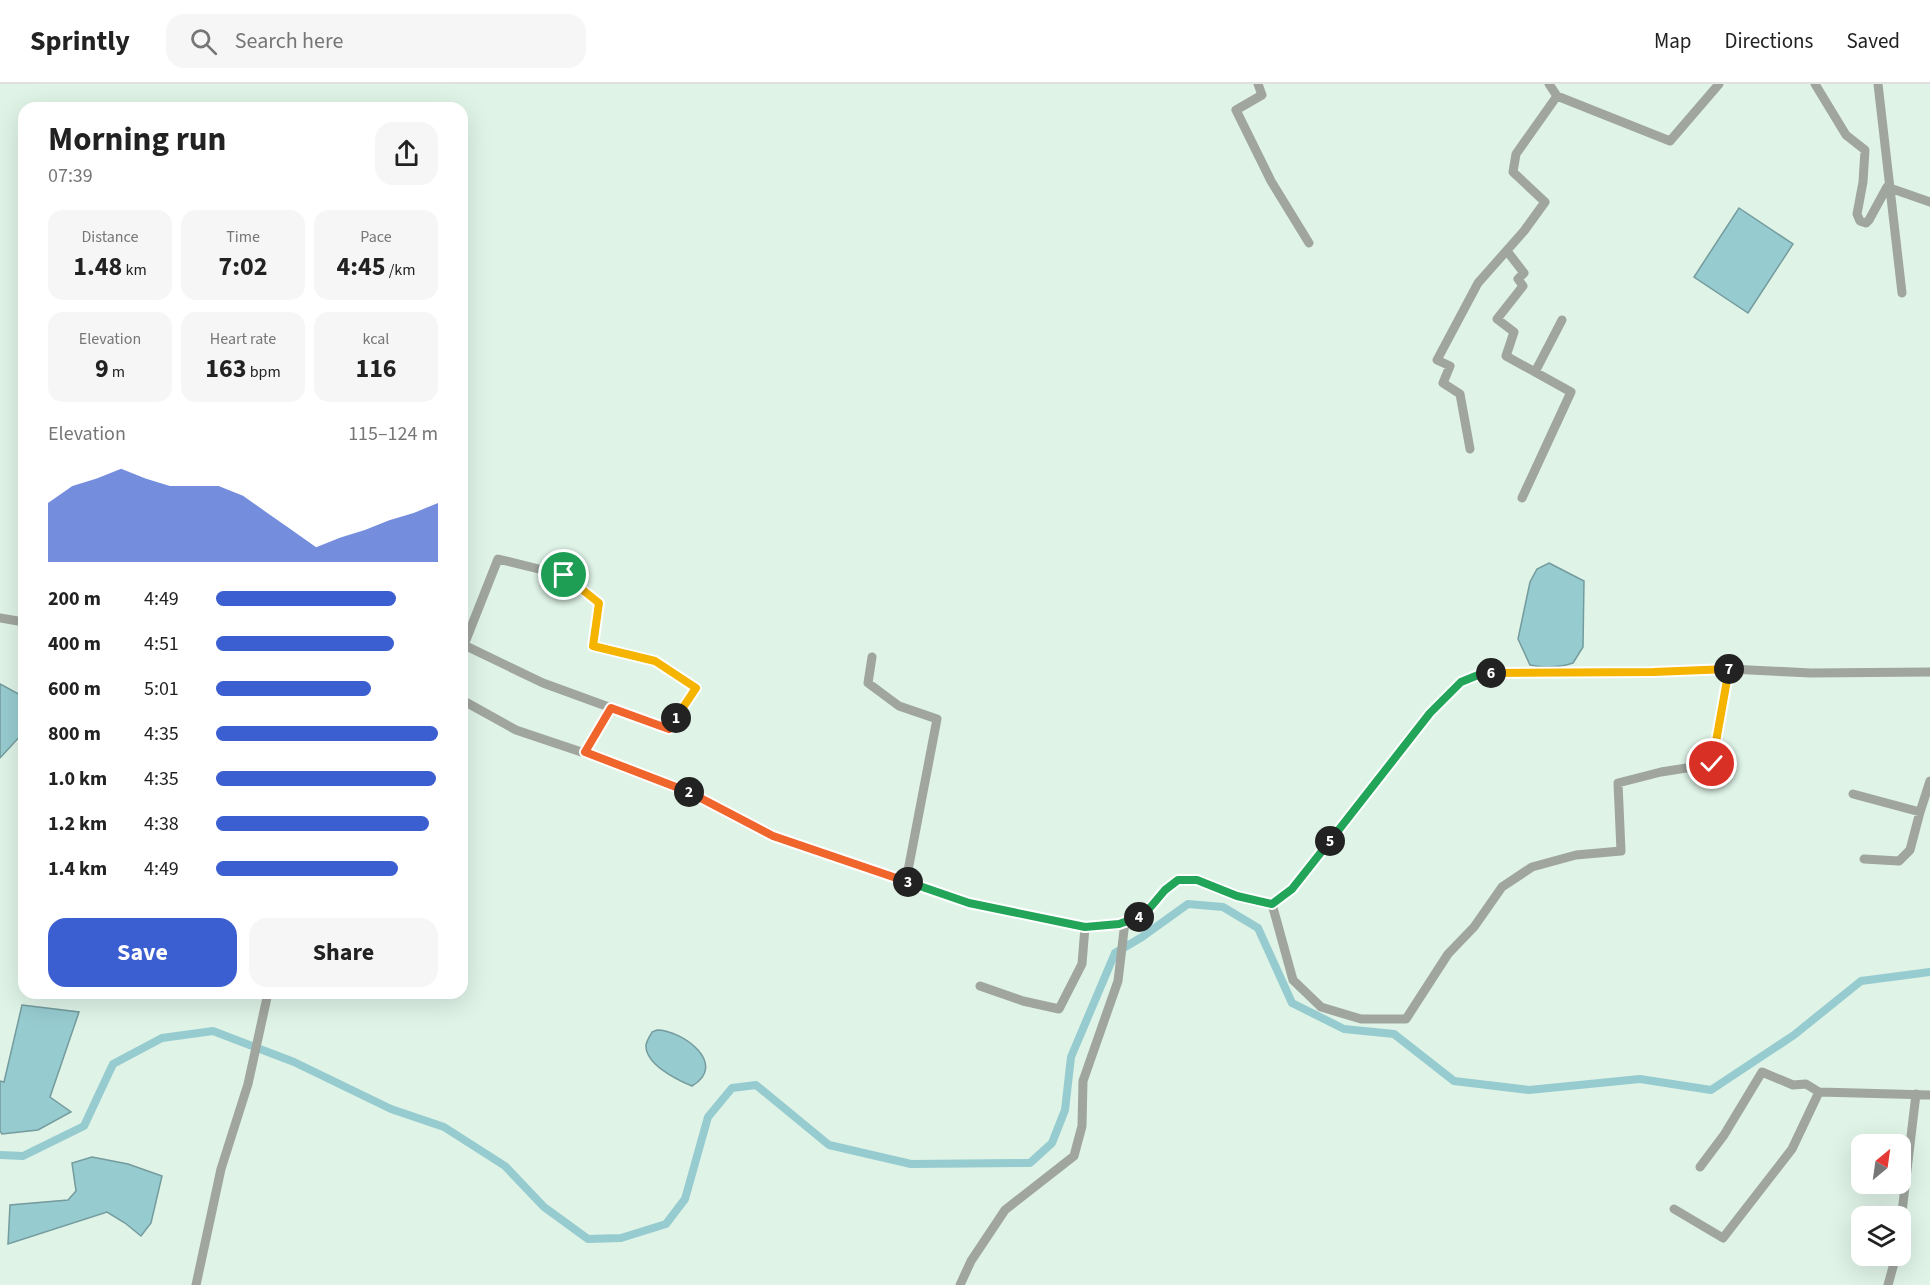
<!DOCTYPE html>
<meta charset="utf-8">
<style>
body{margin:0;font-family:"Source Sans 3",sans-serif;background:#f6f6f6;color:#222;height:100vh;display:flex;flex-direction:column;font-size:22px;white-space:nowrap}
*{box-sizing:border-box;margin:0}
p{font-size:20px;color:#767676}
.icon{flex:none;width:33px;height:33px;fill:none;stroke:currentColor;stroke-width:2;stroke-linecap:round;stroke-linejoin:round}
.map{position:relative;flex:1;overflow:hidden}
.drawer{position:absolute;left:18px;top:18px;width:450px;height:897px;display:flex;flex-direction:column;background:#fff;border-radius:18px;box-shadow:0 6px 24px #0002}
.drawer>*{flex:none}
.needle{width:39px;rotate:29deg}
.buttons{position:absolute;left:1851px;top:1050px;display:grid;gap:12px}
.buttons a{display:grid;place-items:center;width:60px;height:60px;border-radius:12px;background:#fff;box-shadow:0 6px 24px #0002;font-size:30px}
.pin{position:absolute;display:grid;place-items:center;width:51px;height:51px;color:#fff;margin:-26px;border:3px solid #fff;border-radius:50%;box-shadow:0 2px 6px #0007}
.km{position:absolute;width:30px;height:30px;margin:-15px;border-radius:50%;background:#222;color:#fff;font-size:16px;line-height:30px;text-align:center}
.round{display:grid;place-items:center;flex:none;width:63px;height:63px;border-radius:18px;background:#f6f6f6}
.overview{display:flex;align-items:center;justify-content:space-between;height:102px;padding:0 30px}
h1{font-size:33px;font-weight:700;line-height:45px}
.stats{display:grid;grid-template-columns:repeat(3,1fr);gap:9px;height:102px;padding:6px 30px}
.stats div{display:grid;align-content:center;border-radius:15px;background:#f6f6f6;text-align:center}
.stats b{font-size:26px;font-weight:700}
.stats small{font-size:16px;font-weight:400}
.stats p{font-size:16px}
.chart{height:168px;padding:12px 30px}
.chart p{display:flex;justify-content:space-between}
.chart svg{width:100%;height:108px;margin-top:6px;fill:#3b5ed0;opacity:.7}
.action{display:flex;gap:12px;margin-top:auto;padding:12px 30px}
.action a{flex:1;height:69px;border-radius:18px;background:#3b5ed0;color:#fff;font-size:24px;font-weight:700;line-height:69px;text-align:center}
.action a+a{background:#f6f6f6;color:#222}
ul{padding:0 30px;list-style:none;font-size:20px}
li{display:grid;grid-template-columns:96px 72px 1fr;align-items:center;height:45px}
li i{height:15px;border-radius:8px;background:#3b5ed0}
header{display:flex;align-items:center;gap:36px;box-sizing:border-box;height:84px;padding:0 30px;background:#fff;border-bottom:2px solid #e0e0e0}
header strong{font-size:28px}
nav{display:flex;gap:33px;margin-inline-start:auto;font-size:21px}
.search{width:420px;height:54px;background:#f6f6f6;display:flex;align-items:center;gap:15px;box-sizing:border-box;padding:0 21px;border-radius:18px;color:#767676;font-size:22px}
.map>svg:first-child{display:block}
.water{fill:#96cbcf;stroke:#749b9d;stroke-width:1.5}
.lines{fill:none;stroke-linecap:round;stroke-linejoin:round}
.canal{stroke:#96cbcf;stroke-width:8}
.minor{stroke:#a0a59e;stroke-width:9}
.split-1-casing{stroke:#fff;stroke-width:12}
.split-2-casing{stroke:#fff;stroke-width:12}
.split-3-casing{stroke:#fff;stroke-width:12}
.split-4-casing{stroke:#fff;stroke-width:12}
.split-5-casing{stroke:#fff;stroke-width:12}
.split-6-casing{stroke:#fff;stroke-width:12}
.split-7-casing{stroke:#fff;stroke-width:12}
.split-8-casing{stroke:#fff;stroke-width:12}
.split-1{stroke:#f5b400;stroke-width:8}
.split-2{stroke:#f0652b;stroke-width:8}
.split-3{stroke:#f0652b;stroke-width:8}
.split-4{stroke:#22a559;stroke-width:8}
.split-5{stroke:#22a559;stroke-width:8}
.split-6{stroke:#22a559;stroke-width:8}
.split-7{stroke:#f5b400;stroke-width:8}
.split-8{stroke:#f5b400;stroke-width:8}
</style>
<header>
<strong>Sprintly</strong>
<div class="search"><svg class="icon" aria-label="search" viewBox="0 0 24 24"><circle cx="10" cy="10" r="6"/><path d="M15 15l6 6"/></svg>Search here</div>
<nav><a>Map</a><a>Directions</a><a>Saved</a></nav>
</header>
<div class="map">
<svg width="1930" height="1201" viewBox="0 0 1930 1201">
<rect width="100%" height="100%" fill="#dff3e7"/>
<path class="water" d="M1739,124L1793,160L1748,229L1694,193Z
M1549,479L1584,497L1583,563L1573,579C1558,584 1545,584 1530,581L1518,555L1530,498L1537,485Z
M0,600L24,613V648L0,674Z
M22,921L79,928L50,1013L71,1028L38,1046L2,1050L0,1047V997L4,998Z
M657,946C682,946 729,980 692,1002C677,996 645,980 646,961C647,956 650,952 652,948Z
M92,1073L128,1080L162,1092L151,1139L141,1152L125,1139L107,1128L8,1160L10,1121L68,1116L76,1107L72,1079Z"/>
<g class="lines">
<path class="canal" d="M0,1071L23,1072L84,1042L113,980L162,954L213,947L294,978L391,1025L444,1043L505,1082L544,1123L588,1155L621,1154L666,1140L685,1115L708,1033L732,1004L756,1001L829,1061L911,1080L1030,1079L1052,1059L1065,1026L1071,973L1115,869L1142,853L1188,820L1223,823L1258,844L1292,919L1344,945L1394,950L1454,997L1529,1006L1640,995L1711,1006L1794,951L1861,897L1930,888"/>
<path class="minor" d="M1258,0L1262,11L1236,26L1271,97L1309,159
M1549,0L1557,12
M1815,0L1846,51L1865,66L1863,98L1857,130L1860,137L1866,139L1869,136L1887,103L1930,118
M1878,0L1902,209
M1507,167L1524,189L1518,195L1523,202L1497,235L1514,248L1506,272L1571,308L1522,414
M1535,288L1562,236
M1470,365L1460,310L1443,299L1450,282L1437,276L1478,199L1524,147L1545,118L1513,88L1516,70L1557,12L1670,57L1719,0
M498,475L563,491L599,519L593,562L655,577L697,604L669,645L543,599L464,561Z
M0,534L24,538
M872,573L868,599L899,622L937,635L906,797
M462,616L516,646L626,683L688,707L773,752L969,819L1085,843L1119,840L1143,832L1165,806L1178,796H1197L1237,812L1272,820L1292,805L1430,629L1461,598L1483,589L1653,588L1730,585L1811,589L1930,588
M585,668L611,624
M1853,710L1920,728L1930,697
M1864,775L1899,777L1910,766L1920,728
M1272,820L1293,896L1321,923L1361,935H1406L1448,870L1474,843L1502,803L1532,783L1576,771L1621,767L1618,699L1661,688L1712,680L1730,585
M980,902L1023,917L1059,925L1082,880L1085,843
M1700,1083L1724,1051L1762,988L1793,1001L1806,1000L1819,1008L1930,1011
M1674,1125L1723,1154L1792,1065L1819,1008
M1900,1145L1916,1010
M196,1201L221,1085L248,1000L268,909
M960,1201L971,1177L1005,1126L1074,1072L1082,1042L1083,997L1118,897L1125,838
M1888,1201L1896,1172"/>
</g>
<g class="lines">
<g class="split-1-casing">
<path id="split-1" d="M564,491L599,519L593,562L655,577L696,604L676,634"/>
</g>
<g class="split-2-casing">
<path id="split-2" d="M676,634L669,645L611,624L585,668L689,708"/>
</g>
<g class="split-3-casing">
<path id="split-3" d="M689,708L773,752L908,798"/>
</g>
<g class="split-4-casing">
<path id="split-4" d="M908,798L969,819L1085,843L1119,840L1139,833"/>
</g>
<g class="split-5-casing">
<path id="split-5" d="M1139,833L1143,832L1165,806L1178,796H1197L1237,812L1272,820L1292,805L1330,757"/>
</g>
<g class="split-6-casing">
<path id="split-6" d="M1330,757L1430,629L1461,598L1483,589H1491"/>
</g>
<g class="split-7-casing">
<path id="split-7" d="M1491,589L1653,588L1729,585"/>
</g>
<g class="split-8-casing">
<path id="split-8" d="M1712,680L1729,585"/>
</g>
<use href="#split-1" class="split-1"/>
<use href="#split-2" class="split-2"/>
<use href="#split-3" class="split-3"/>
<use href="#split-4" class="split-4"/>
<use href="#split-5" class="split-5"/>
<use href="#split-6" class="split-6"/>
<use href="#split-7" class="split-7"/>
<use href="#split-8" class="split-8"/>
</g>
</svg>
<div class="buttons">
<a><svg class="needle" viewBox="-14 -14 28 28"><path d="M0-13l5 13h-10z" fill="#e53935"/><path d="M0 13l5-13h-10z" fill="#767676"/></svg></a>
<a><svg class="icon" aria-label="layers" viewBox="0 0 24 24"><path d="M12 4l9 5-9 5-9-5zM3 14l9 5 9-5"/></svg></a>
</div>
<div class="pin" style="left:564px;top:491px;background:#1e9e55"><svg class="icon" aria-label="arrive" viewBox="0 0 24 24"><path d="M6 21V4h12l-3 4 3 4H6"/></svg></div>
<div class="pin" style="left:1712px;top:680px;background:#d93025"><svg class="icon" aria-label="check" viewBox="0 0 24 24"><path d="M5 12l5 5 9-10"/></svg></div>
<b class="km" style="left:676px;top:634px">1</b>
<b class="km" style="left:689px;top:708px">2</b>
<b class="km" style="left:908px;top:798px">3</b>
<b class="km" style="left:1139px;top:833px">4</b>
<b class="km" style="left:1330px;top:757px">5</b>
<b class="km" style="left:1491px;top:589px">6</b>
<b class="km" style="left:1729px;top:585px">7</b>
<section class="drawer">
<div class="overview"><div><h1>Morning run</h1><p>07:39</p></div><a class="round"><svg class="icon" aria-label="share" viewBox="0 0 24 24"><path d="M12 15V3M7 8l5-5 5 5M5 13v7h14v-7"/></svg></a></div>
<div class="stats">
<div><p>Distance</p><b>1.48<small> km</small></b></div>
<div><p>Time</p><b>7:02</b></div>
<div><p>Pace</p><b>4:45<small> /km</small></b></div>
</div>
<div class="stats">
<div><p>Elevation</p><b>9<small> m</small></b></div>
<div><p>Heart rate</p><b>163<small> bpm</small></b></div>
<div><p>kcal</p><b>116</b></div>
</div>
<div class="chart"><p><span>Elevation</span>115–124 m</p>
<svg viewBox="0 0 160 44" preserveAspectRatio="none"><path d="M0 44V20L10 13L20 10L30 6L40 10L50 13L60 13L70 13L80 17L90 24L100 31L110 38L120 34L130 31L140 27L150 24L160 20V44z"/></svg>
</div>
<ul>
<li><b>200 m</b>4:49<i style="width:81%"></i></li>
<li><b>400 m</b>4:51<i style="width:80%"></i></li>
<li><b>600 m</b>5:01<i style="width:70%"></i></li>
<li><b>800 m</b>4:35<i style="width:100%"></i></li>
<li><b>1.0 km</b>4:35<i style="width:99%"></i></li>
<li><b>1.2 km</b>4:38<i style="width:96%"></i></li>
<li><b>1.4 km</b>4:49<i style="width:82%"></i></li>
</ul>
<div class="action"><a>Save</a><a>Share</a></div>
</section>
</div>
